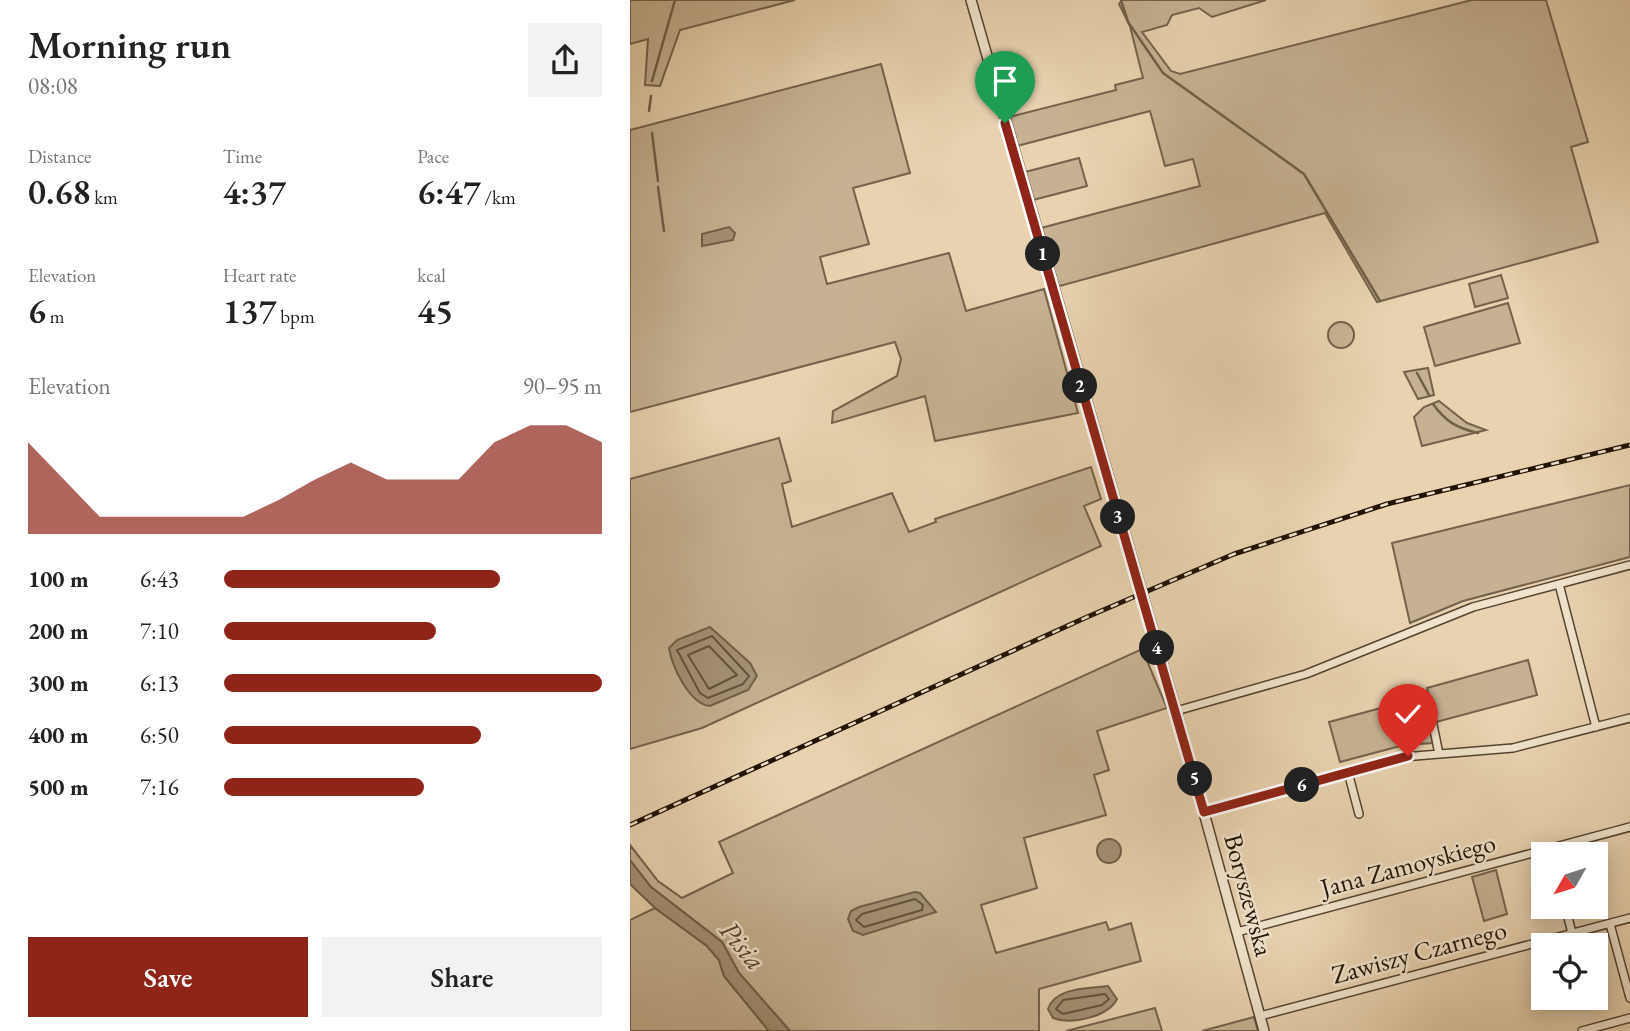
<!DOCTYPE html>
<meta charset="utf-8">
<style>
body{margin:0;font-family:"EB Garamond",serif;background:#f2f2f2;color:#222;height:100vh;display:flex;flex-direction:column;font-size:26px;white-space:nowrap}
*{box-sizing:border-box;margin:0}
p{font-size:23px;color:#767676}
.icon{flex:none;width:38px;height:38px;fill:none;stroke:currentColor;stroke-width:2;stroke-linecap:round;stroke-linejoin:round}
.map{position:relative;flex:1;overflow:hidden}
.side{display:flex;flex-direction:column;background:#fff;width:630px}
.side>*{flex:none}
.needle{width:46px;rotate:231deg}
.fabs{position:absolute;left:901px;top:842px;display:grid;gap:14px}
.fabs a{display:grid;place-items:center;width:77px;height:77px;border-radius:0px;background:#fff;box-shadow:0 4px 18px #0003;font-size:35px}
.pin{position:absolute;display:grid;place-items:center;width:60px;height:60px;color:#fff;margin:-72px -30px;border-radius:50% 50% 50% 0;rotate:-45deg;box-shadow:0 0 7px #0007}
.pin .icon{rotate:45deg}
.km{position:absolute;width:35px;height:35px;margin:-18px;border-radius:50%;background:#222;color:#fff;font-size:19px;line-height:35px;text-align:center}
.round{display:grid;place-items:center;flex:none;width:74px;height:74px;border-radius:0px;background:#f2f2f2}
.overview{display:flex;align-items:center;justify-content:space-between;height:119px;padding:0 28px}
h1{font-size:38px;font-weight:600;line-height:52px}
.stats{display:grid;grid-template-columns:repeat(3,1fr);gap:10px;height:119px;padding:7px 28px}
.stats div{display:grid;align-content:center}
.stats b{font-size:35px;font-weight:600}
.stats small{font-size:19px;font-weight:400}
.stats p{font-size:19px}
.chart{height:196px;padding:14px 28px}
.chart p{display:flex;justify-content:space-between}
.chart svg{width:100%;height:126px;margin-top:7px;fill:#8f2418;opacity:.7}
.cta{display:flex;gap:14px;margin-top:auto;padding:14px 28px}
.cta a{flex:1;height:80px;border-radius:0px;background:#8f2418;color:#fff;font-size:28px;font-weight:600;line-height:80px;text-align:center}
.cta a+a{background:#f2f2f2;color:#222}
ul{padding:0 28px;list-style:none;font-size:23px}
li{display:grid;grid-template-columns:112px 84px 1fr;align-items:center;height:52px}
li i{height:18px;border-radius:9px;background:#8f2418}
main{display:flex;flex:1;min-height:0}
.map>svg:first-child{display:block}
.green{fill:#c6b292;stroke:#74624c;stroke-width:2}
.water{fill:#a49175;stroke:#705f48;stroke-width:2}
.lines{fill:none;stroke-linecap:round;stroke-linejoin:round}
.shore{stroke:#62523d;stroke-width:2}
.stream{stroke:#705f48;stroke-width:2.5}
.minor-casing{stroke:#534330;stroke-width:10}
.tertiary-casing{stroke:#534330;stroke-width:12}
.minor{stroke:#f0e2cb;stroke-width:7}
.tertiary{stroke:#f0e2cb;stroke-width:9}
.rail-casing{stroke:#211305;stroke-width:5}
.rail{stroke:#f0e2cb;stroke-width:2.5;stroke-dasharray:8;stroke-linecap:butt}
.route-casing{stroke:#fff;stroke-width:14}
.route{stroke:#8f2418;stroke-width:9}
.labels{text-anchor:middle;dominant-baseline:central;stroke-width:5;stroke-linejoin:round;paint-order:stroke}
.street-label{font-size:26px;fill:#211305;stroke:#f0e2cb}
.water-label{font-size:28px;font-style:italic;fill:#554532;stroke:#f0e2cb}
</style>
<main>
<section class="side">
<div class="overview"><div><h1>Morning run</h1><p>08:08</p></div><a class="round"><svg class="icon" aria-label="share" viewBox="0 0 24 24"><path d="M12 15V3M7 8l5-5 5 5M5 13v7h14v-7"/></svg></a></div>
<div class="stats">
<div><p>Distance</p><b>0.68<small> km</small></b></div>
<div><p>Time</p><b>4:37</b></div>
<div><p>Pace</p><b>6:47<small> /km</small></b></div>
</div>
<div class="stats">
<div><p>Elevation</p><b>6<small> m</small></b></div>
<div><p>Heart rate</p><b>137<small> bpm</small></b></div>
<div><p>kcal</p><b>45</b></div>
</div>
<div class="chart"><p><span>Elevation</span>90–95 m</p>
<svg viewBox="0 0 160 44" preserveAspectRatio="none"><path d="M0 44V12L10 25L20 38L30 38L40 38L50 38L60 38L70 32L80 25L90 19L100 25L110 25L120 25L130 12L140 6L150 6L160 12V44z"/></svg>
</div>
<ul>
<li><b>100 m</b>6:43<i style="width:73%"></i></li>
<li><b>200 m</b>7:10<i style="width:56%"></i></li>
<li><b>300 m</b>6:13<i style="width:100%"></i></li>
<li><b>400 m</b>6:50<i style="width:68%"></i></li>
<li><b>500 m</b>7:16<i style="width:53%"></i></li>
</ul>
<div class="cta"><a>Save</a><a>Share</a></div>
</section>
<div class="map">
<svg width="1000" height="1031" viewBox="0 0 1000 1031">
<rect width="100%" height="100%" fill="#e8d2af"/>
<filter id="stains"><feTurbulence type="fractalNoise" baseFrequency=".00286" numOctaves="4"/><feColorMatrix values="0 0 0 0 .2 0 0 0 0 .09 0 0 0 0 .02 0 0 0 .5 -.17"/></filter>
<radialGradient id="worn" r=".72"><stop offset=".6" stop-color="#630" stop-opacity="0"/><stop offset="1" stop-color="#630" stop-opacity=".3"/></radialGradient>
<path class="green" d="M0,0H165L50,30L30,86L15,85L18,39L0,44Z
M492,0H636L582,17L569,8L542,15L537,25L512,32L541,71L550,74L842,0H916L958,142L941,147L968,242L747,302L695,213L430,286L426,283L411,228L570,186L563,159L535,166L520,111L387,146L379,117L486,90L485,85L513,78L500,26L489,4Z
M251,64L280,173L223,188L239,244L190,257L197,284L319,253L336,311L414,289L448,413L305,441L295,396L202,423L203,411L267,376L271,359L265,342L0,412V130Z
M449,158L457,186L403,200L395,172Z
M871,275L878,298L845,307L839,284Z
M878,303L890,343L805,366L794,327Z
M698 335a13 13 0 1 1 26 0a13 13 0 1 1-26 0Z
M798,368L804,395L788,399L774,372Z
M809,401L837,423L856,430L792,446L784,417L794,407Z
M149,438L161,481L152,484L162,527L262,493L279,532L306,522L305,519L461,467L471,499L454,506L471,546L72,728L0,749V479Z
M1000,485V557L833,601L780,623L762,543Z
M512,649L537,708L467,731L479,770L464,775L476,815L394,838L407,888L351,905L366,953L476,922L479,930L501,923L511,961L409,989V1031H160L109,973L92,942L21,887L0,860V845L28,881L52,898L103,873L89,842Z
M898,660L907,695L806,722L803,710L795,712L803,743L774,745L710,762L699,722L799,695L797,688Z
M866,870L877,914L854,921L842,877Z
M25,908L77,946L89,960L94,976L139,1031H0V920Z
M525,1008L532,1031H436Z
M624,1017L628,1031H572Z"/>
<path class="water" d="M99,227L105,233L103,240L72,246V234Z
M80,627L120,663L127,676L118,690L80,706C59,704 42,666 39,648L47,640Z
M467 851a12 12 0 1 1 24 0a12 12 0 1 1-24 0Z
M0,860L21,887L92,942L109,973L160,1031H139L94,976L89,960L77,946L25,908L0,884Z
M285,892L290,893L306,912L233,935L223,931L218,919L221,911L229,907Z
M478,986L487,999C478,1017 441,1025 423,1018L418,1009C425,987 458,989 478,986Z"/>
<g class="lines">
<path class="shore" d="M82,636L119,676L113,684L78,698L70,693L47,650Z
M79,646L107,675L79,689L58,655Z
M285,899L293,905L292,910L234,927L226,920L232,914Z
M475,994L479,999L472,1005L433,1014L426,1009L433,1000Z"/>
<path class="stream" d="M491,0L498,22L533,73L674,174L750,301
M22,81L45,0
M19,111L21,96
M22,133L28,181
M28,187L34,231
M787,373L799,395
M803,404C816,422 827,428 848,433"/>
<g class="minor-casing">
<path id="minor" d="M929,584L966,727
M546,711L676,674L843,607L1000,565
M801,715L809,754
M718,772L729,814
M574,812L773,757L883,748L1000,718
M935,906L942,933
M980,924L1000,998
M607,932L1000,827
M630,1016L1000,918
M952,1031L1000,1018"/>
</g>
<g class="tertiary-casing">
<path id="tertiary" d="M341,0L546,711L634,1031"/>
</g>
<use href="#minor" class="minor"/>
<use href="#tertiary" class="tertiary"/>
<g class="rail-casing">
<path id="rail" d="M0,825L457,617L604,554L757,504L1000,445"/>
</g>
<use href="#rail" class="rail"/>
</g>
<g class="lines">
<g class="route-casing">
<path id="route" d="M375,123L574,812L778,756"/>
</g>
<use href="#route" class="route"/>
</g>
<g class="labels">
<g class="street-label">
<text transform="translate(778 865) rotate(-15)">Jana Zamoyskiego</text>
<text transform="translate(619 895) rotate(75)">Boryszewska</text>
<text transform="translate(789 952) rotate(-15)">Zawiszy Czarnego</text>
</g>
<g class="water-label">
<text transform="translate(113 945) rotate(51)">Pisia</text>
</g>
</g>
<rect width="100%" height="100%" filter="url(#stains)"/>
<rect width="100%" height="100%" fill="url(#worn)"/>
</svg>
<div class="fabs">
<a><svg class="needle" viewBox="-14 -14 28 28"><path d="M0-13l5 13h-10z" fill="#e53935"/><path d="M0 13l5-13h-10z" fill="#767676"/></svg></a>
<a><svg class="icon" aria-label="locate" viewBox="0 0 24 24"><circle cx="12" cy="12" r="6"/><path d="M12 2v4M12 18v4M2 12h4M18 12h4"/></svg></a>
</div>
<div class="pin" style="left:375px;top:123px;background:#1e9e55"><svg class="icon" aria-label="arrive" viewBox="0 0 24 24"><path d="M6 21V4h12l-3 4 3 4H6"/></svg></div>
<div class="pin" style="left:778px;top:756px;background:#d93025"><svg class="icon" aria-label="check" viewBox="0 0 24 24"><path d="M5 12l5 5 9-10"/></svg></div>
<b class="km" style="left:413px;top:254px">1</b>
<b class="km" style="left:450px;top:386px">2</b>
<b class="km" style="left:488px;top:517px">3</b>
<b class="km" style="left:527px;top:648px">4</b>
<b class="km" style="left:565px;top:779px">5</b>
<b class="km" style="left:672px;top:785px">6</b>
</div>
</main>
